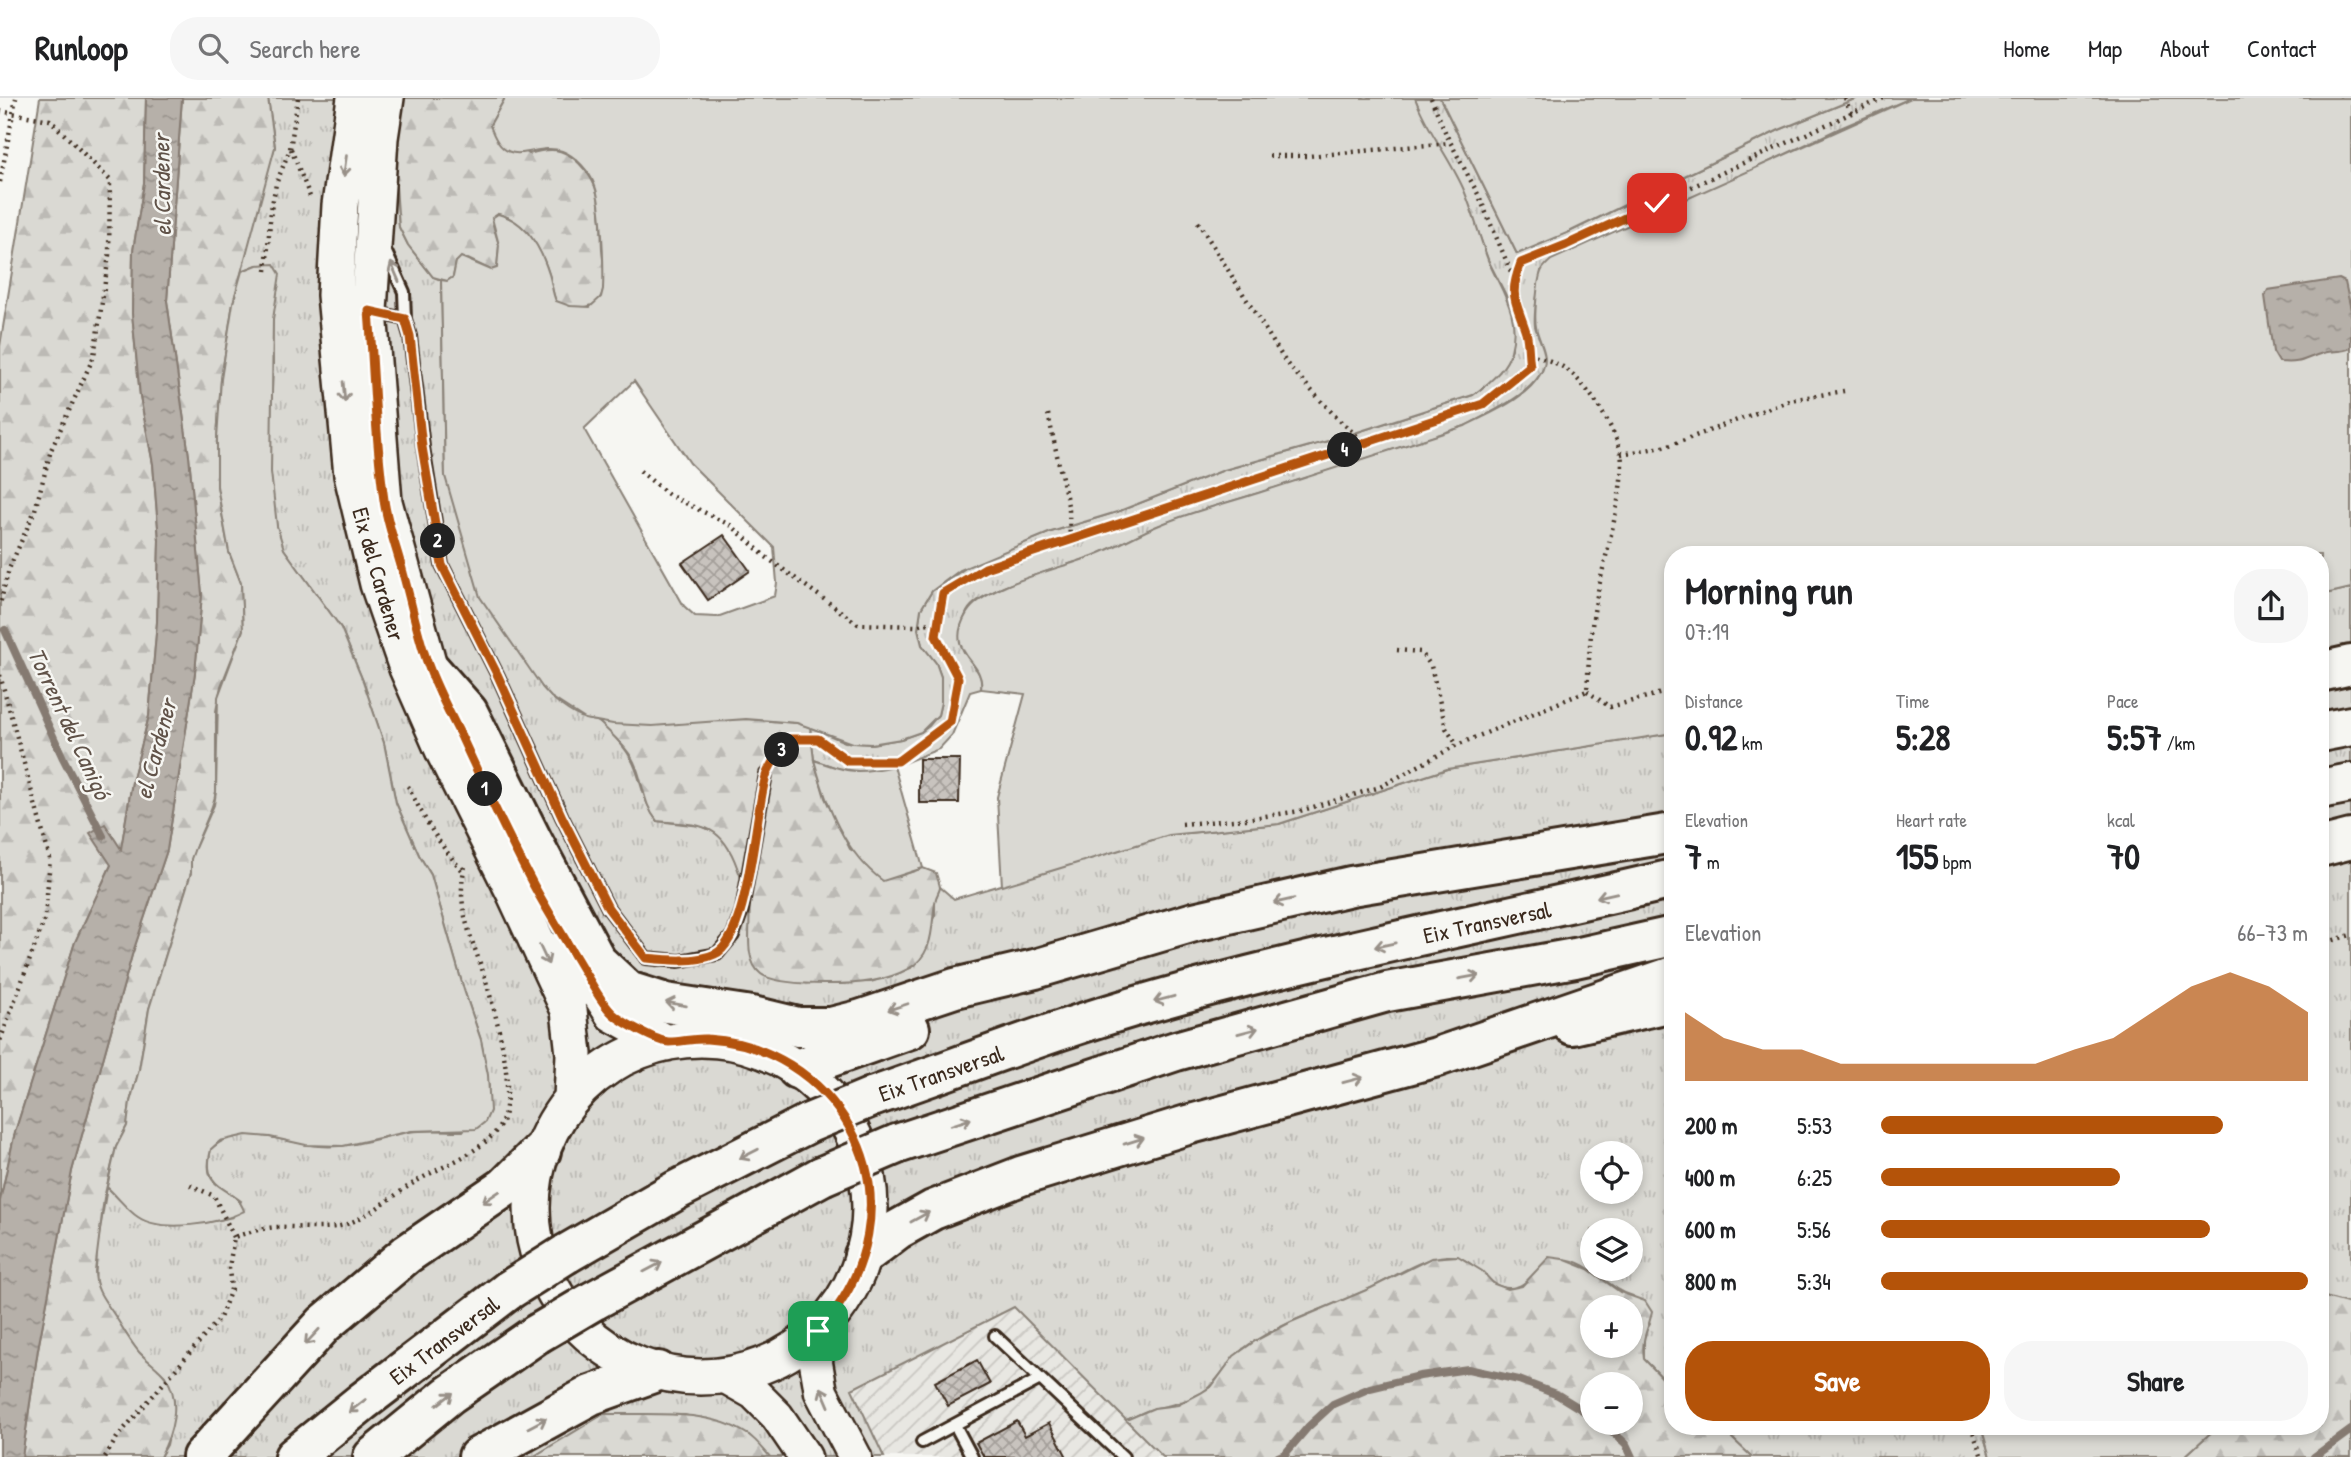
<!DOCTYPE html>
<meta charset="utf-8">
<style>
body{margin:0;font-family:"Patrick Hand",sans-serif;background:#f6f6f6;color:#202124;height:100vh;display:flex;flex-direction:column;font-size:26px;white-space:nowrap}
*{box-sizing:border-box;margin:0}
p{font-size:23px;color:#757577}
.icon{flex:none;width:38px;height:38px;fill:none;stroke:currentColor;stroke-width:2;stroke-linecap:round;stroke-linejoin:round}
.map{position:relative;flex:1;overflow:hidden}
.drawer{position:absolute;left:1664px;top:448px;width:665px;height:889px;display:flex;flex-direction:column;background:#fff;border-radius:28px;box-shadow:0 4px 10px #0003}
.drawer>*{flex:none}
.fabs{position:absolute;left:1580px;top:1043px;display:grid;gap:14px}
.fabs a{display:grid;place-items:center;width:63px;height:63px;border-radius:50%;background:#fff;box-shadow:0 4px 10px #0003;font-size:35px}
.pin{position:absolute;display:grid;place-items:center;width:60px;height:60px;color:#fff;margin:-30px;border-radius:14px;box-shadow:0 4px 10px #0006}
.km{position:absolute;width:35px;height:35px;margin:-18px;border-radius:50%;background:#222;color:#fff;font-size:19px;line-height:35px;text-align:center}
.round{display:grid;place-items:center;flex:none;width:74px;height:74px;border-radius:28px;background:#f6f6f6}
.summary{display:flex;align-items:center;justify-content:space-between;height:119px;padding:0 21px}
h1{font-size:38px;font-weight:700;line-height:52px}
.stats{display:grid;grid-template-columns:repeat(3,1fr);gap:10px;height:119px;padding:7px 21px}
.stats div{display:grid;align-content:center}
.stats b{font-size:35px;font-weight:700}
.stats small{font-size:19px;font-weight:400}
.stats p{font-size:19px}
.chart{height:196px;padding:14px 21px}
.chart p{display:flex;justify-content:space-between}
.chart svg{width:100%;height:126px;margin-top:7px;fill:#b45309;opacity:.7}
.button{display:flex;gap:14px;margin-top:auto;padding:14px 21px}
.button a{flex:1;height:80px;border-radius:28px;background:#b45309;color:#fff;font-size:28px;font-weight:700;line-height:80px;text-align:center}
.button a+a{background:#f6f6f6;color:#202124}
ul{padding:0 21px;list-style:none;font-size:23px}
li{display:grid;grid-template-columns:112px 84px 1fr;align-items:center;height:52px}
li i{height:18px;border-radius:9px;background:#b45309}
header{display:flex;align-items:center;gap:42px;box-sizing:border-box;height:98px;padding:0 35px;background:#fff;border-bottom:2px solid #e0e0e0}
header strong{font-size:33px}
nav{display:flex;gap:38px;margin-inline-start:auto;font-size:24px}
.search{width:490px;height:63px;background:#f6f6f6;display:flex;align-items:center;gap:18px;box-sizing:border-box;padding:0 24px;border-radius:28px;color:#757577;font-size:26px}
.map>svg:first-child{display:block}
.industrial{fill:url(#industrial-furrows)}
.grass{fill:url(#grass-tufts);stroke:#8a8278;stroke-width:2;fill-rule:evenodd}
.forest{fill:url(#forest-firs);stroke:#8a8278;stroke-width:2;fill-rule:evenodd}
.garden{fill:#dad9d3;stroke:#8a8278;stroke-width:2;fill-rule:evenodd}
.water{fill:url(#water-ripples);stroke:#857a71;stroke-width:2}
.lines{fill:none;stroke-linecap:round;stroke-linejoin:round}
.stream{stroke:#857a71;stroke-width:8}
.building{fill:url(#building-cross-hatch);stroke:#3b2a1e;stroke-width:2}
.service-casing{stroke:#3b2a1e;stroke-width:16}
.secondary-casing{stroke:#3b2a1e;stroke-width:37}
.primary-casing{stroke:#3b2a1e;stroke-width:40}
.trunk-casing{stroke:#3b2a1e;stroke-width:44}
.motorway-casing{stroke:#3b2a1e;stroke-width:44}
.path{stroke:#3b2a1e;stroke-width:4.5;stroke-dasharray:2 5;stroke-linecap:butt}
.service{stroke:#f6f6f2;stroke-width:10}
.secondary{stroke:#f6f6f2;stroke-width:32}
.primary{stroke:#f6f6f2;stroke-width:35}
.trunk{stroke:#f6f6f2;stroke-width:38}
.motorway{stroke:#f6f6f2;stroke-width:38}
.motorway-bridge-casing{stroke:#3b2a1e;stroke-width:44;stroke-linecap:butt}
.motorway-bridge{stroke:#f6f6f2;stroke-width:38}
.oneway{stroke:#989088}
.route-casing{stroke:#fff;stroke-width:14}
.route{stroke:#b45309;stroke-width:9}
.labels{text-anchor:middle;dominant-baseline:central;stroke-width:5;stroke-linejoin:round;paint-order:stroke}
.street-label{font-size:23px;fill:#3b2a1e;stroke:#f6f6f2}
.water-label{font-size:24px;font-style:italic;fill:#605248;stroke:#f6f6f2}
</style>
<header>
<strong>Runloop</strong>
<div class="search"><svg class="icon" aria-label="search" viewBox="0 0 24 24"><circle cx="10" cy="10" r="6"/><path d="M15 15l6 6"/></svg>Search here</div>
<nav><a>Home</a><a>Map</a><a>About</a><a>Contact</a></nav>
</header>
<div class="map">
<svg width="2351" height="1359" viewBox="0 0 2351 1359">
<defs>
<pattern id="industrial-furrows" width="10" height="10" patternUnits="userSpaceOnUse" patternTransform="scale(1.75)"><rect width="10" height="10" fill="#e8e7e2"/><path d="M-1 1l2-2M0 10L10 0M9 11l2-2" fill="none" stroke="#c8c6c1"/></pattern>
<pattern id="grass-tufts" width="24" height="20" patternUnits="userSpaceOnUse" patternTransform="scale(1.75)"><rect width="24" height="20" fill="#dad9d3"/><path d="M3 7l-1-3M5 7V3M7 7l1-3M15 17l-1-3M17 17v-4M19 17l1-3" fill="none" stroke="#bcbab5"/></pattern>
<pattern id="forest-firs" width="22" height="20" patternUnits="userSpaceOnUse" patternTransform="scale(1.75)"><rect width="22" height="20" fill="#dad9d3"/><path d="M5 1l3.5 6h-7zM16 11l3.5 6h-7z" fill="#bcbab5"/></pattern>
<pattern id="water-ripples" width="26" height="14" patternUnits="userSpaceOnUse" patternTransform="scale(1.75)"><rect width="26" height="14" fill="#b6b0a9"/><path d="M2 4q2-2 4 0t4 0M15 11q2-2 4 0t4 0" fill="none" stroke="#958f89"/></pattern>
<pattern id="building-cross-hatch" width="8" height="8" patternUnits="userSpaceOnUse" patternTransform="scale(1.75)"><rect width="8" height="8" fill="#c8c3be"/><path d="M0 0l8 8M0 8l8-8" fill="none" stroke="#a49f9a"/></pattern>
</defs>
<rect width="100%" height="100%" fill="#f6f6f2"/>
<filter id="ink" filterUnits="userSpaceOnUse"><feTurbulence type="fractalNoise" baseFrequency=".0143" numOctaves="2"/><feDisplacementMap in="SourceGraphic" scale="14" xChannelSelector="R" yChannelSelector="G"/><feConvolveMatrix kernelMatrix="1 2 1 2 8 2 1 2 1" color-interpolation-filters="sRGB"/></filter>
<g filter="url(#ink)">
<path class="industrial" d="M1015,1209L1163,1359H884L851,1291Z"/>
<path class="grass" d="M268,0H403L394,61L399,129L408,147L433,179L441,182L445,378L542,589C553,602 570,616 586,621C589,622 593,622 597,623C605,627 615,639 620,645C643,670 638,698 657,723L701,728L713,733L725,743L732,754L747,794L750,823L815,885L871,884L911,870L935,817V802L940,789L954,801L1169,737L1279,726L1447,671L1673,635V1291L1644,1261V1236L1650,1226L1633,1198C1608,1191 1590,1163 1563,1161C1538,1159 1533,1189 1510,1190C1487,1192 1475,1156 1447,1158C1420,1160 1393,1180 1369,1191C1331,1209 1289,1221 1253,1244C1246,1249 1238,1254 1233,1261C1222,1273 1215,1287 1201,1295C1185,1304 1173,1307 1156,1310C1146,1312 1136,1318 1126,1322L1014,1209L852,1291L884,1359H770L749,1337L685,1317L604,1316L533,1359H160L167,1347L174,1313V1302L165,1278L138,1254L99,1196L95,1185L97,1150L107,1089C116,1098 125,1108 135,1116C157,1135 206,1125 233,1119L241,1103C217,1087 203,1082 211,1051C241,1023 283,1045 319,1048C350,1051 379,1039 409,1034C427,1031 445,1033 463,1033L489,989L481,942L464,892L431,777L419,757L396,705L384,645L363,583L341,530L283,450C265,402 271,320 273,267C273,240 270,213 279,187L257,167L242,173L255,115L275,49ZM1592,1055H1631V1094H1592ZM1592,1132H1631V1171H1592Z
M1415,0H1440L1517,156L1567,135L1779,32L1857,0H1911L1838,31L1541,173C1539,188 1533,213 1535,228C1537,238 1546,248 1546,259C1545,291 1490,315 1465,328C1397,351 1328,373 1259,395C1227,405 1194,413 1163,426C1140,435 1118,448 1096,457C1068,469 979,489 967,514C944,561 986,562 981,591L970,594L952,637L939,651L901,666L867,674L840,671L814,662L810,629L845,644L871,646L901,641L921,634L929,628L938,617L941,604V579L936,565L922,547L918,531L921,511L932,493L973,465L1051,434L1117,414L1224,372L1342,339L1473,297L1488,285L1506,264L1512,251V217L1509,203L1489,164L1462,90L1423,22Z
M2351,490V1206L2320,1198V497Z
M1719,1328H1981L1990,1359H1752Z"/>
<path class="forest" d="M40,0H146L144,85L133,153L132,215L140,298L153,366L159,442L157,524L149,618L132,684L121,752L111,767L75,844L15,1034L0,1103V248Z
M182,0H268L275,49L233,205L221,281L217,340V388L229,454L241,485L243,532L221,588L216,613V694C211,722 191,745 191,775L149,911L139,972L130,1004L127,1028L116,1049L104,1100L95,1173C95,1190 102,1199 111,1212C121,1226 128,1241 139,1254C147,1263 159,1270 166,1280C182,1304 172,1336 160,1359H22L38,1251L72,1073L132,857L167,752L195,575L202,496L189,358L167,203Z
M403,0H505L490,27L529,56C555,48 568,51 586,73C590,79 594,84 596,92C602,110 601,132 602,151C603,166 608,186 600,200C592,214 568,210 556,203C552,194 552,185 549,176C541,151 525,122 498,116L493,127L499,147L497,170L491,172L468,161L456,164L453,179L447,183L433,179L408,147L399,129L394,61Z
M746,621L797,625L810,629L814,662L825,700L850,751L897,779L923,770L936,775C937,780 940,786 940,790C939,794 937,797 936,800C932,816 934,832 928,848C924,858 918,866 908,871C897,877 884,881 872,883C851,887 778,889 761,876C742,861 752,826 749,805C747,792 741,781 737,769C721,724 700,727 657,723C644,707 644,690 637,671C631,652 612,637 598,623C648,631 696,621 746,621Z
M1458,1158L1482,1173L1494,1186L1508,1191L1522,1188L1549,1159L1563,1161L1588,1171L1620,1194L1645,1203L1652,1214C1648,1233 1641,1239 1644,1261L1673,1291V1328H1719L1752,1359H1163L1126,1322L1154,1310L1178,1307L1201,1295L1212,1288L1234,1258L1255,1243L1291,1224L1371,1190L1431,1160ZM1631,1209V1248H1592V1209ZM1631,1286V1325H1592V1286Z
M2321,1198L2351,1206V1359H2184L2218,1328H2320Z
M604,1316C650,1317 707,1310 747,1336C756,1341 763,1351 770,1359H533Z"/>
<path class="garden" d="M505,0H1415C1427,32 1449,59 1463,90C1473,113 1479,138 1488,162C1501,193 1521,216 1511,253C1507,271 1487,287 1473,297L1342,339L1224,372L1117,414L1051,434L960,472L932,493L921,511L918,531L922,547L936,565L941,579V604L938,617L921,634L901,641L871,646L852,645L797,625L746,621L652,628L613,626L585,621L551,599L542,589L480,499L445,378L441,182L447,183L453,179L456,164L461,159L491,172L497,170L499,147L492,120L498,116C526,123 541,150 549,176C552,185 552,194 556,203L570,208L590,209L601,199L603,191C604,169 602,106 595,88C590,74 576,58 562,53C533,43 506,77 490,27ZM634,283L690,365L774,449L777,485L775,498L717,519L695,518L684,508L584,331Z
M1440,0H1857L1779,32L1567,135L1517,156Z
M1911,0H2351V490L2321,497L2320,457H1673V635L1447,671L1279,726L1169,737L1002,788L997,699L1025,596L981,591C986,562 942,556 967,515C983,487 1064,470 1095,457C1118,448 1139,435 1162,426C1193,413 1227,405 1258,395C1327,373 1396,351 1465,328C1490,315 1527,301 1541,275C1551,257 1539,246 1536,229C1534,219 1537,184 1541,174C1542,170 1547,166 1551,162Z
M274,166L280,176L273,221L271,374L277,428L284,451L341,530L363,583L384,645L396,705L419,757L431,777L464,892L481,942L488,977L490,1013L485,1024L476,1031L411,1033L343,1048L306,1047L270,1039L246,1037L220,1043L211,1051C199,1098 234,1083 244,1113C221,1126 161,1135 138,1119C127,1112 117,1098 107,1089L116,1049L127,1028L130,1004L139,972L149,911L191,775V761L195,750L214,707L216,694L218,599L243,532L241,485L229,454L217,388V340L221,281L233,205L242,173L257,167Z
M814,662C850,675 857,676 894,668L923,770L883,783C843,753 827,709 814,662Z
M1981,1328H2218L2184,1359H1990Z"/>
<path class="water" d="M146,0H182L167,203L189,358L202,496L195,575L167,752L132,857L72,1073L38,1251L22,1359H0V1103L15,1034L75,844L111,767L90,735L105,726L121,751L132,684L149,618L157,524L159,442L153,366L140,298L132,215L133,153L144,85Z
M2339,181L2345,184L2351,212V250C2342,255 2333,252 2323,255C2302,261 2304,266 2279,264L2273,254L2265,198L2268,192Z"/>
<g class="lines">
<path class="stream" d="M5,532L63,660L103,738
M1603,1325L1626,1346L1632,1359
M1278,1359L1285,1356L1308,1329L1333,1306L1370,1290L1420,1278L1468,1271L1519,1282L1558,1297L1592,1318
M2314,1359L2351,1332"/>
</g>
<path class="building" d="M724,437L750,473L708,502L682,465Z
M919,661H960L959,705H919Z
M977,1262L990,1286L948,1308L935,1284Z
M1017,1323L1025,1338L1049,1325L1067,1359H984L976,1345Z"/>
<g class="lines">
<g class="service-casing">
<path id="service" d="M384,150L404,194L405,221L410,238L423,349L442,467L498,578L562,719L608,810L646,860L679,863L717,856L733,837L742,812L766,676
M373,214L405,221
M995,1238L1123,1359
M955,1327L972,1359
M922,1344L1040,1281"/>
</g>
<g class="secondary-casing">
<path id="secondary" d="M818,1233L816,1265L821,1294L855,1359
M724,1278L754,1295L777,1318L805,1359"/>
</g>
<g class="primary-casing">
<path id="primary" d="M355,0L340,107L335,197L352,377L378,486L407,570L444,654L515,796L569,912L574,956L572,1000
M386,0L380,40L369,213L384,404L429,568
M568,846L613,916L666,945
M532 1110a169 169 0 1 1 338 0a169 169 0 1 1-338 0Z"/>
</g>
<g class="trunk-casing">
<path id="trunk" d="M2320,574L2351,567
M2320,749L2351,741
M1572,927L1673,904"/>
</g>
<g class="motorway-casing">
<path id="motorway" d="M430,571L468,614L533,744L597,864L628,893L666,905L752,918L798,929H831L859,922L955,890L1035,871L1194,824L1351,788L1673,735
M2320,634L2351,628
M2320,691L2351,685
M797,971L910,931
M872,999C967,966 1061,929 1158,902C1327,854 1501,822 1673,781
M897,1046L1176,953L1387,894L1575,860L1673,838
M566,1156L677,1092L809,1025
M864,1157L897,1132L933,1112L1021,1078L1187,1027L1437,959L1673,878
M593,1203L822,1078
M202,1359L324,1226L407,1156L505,1089L541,1053
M294,1359L362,1304L509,1192
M373,1359L449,1297L537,1236
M478,1359L591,1297L658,1273"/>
</g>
<path class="path" d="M1431,0L1447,38L1479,98L1514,181
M1845,0L1851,15
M0,13L50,22L110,82L109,157L94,258L51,352L35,412L9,471L0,506
M291,51L311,101
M1269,58H1309L1450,45
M0,84L16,0
M1198,124L1287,266L1338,321L1365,345
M266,173L271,112L276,86L290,51L298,0
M1048,316L1069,412L1070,444
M1621,356L1669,348L1790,302L1844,293
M640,373L669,397L732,428L766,459L858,526L915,528L938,523
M1397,552L1421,554L1431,568L1446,630L1457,647
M0,577L50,761L45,820L0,943
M1587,593L1610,609L1673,592
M775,662L789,641H819L848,663H898L950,623L958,581L936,538L943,495L985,470L1483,306L1529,268C1528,257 1529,245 1526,235C1516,202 1508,199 1521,165L1566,147L1884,0
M408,688C423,719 439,747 463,773
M1182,726L1246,721L1300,713L1380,689L1457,647L1587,593C1589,563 1590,532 1596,503C1602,469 1627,385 1621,356C1616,331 1585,282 1563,269C1553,263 1539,259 1528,255
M2320,846L2351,837
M190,1087L214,1098L234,1139
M1971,1328L1982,1359
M105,1359L118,1338L220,1220L231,1191L229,1170L234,1139C247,1135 262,1130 276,1129C298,1128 322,1133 344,1127C371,1118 393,1097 417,1083C443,1067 477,1057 497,1032C521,1002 496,918 486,883C474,844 453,807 466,765"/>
<use href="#service" class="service"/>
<use href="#secondary" class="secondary"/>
<use href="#primary" class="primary"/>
<use href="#trunk" class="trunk"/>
<use href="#motorway" class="motorway"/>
<g class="motorway-bridge-casing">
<path id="motorway-bridge" d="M809,1025L872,999
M822,1078L897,1046
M509,1192L566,1156
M537,1236L593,1203"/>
</g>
<use href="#motorway-bridge" class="motorway-bridge"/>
</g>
<defs><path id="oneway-shaft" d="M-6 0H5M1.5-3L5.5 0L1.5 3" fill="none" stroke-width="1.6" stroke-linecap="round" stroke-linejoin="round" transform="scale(1.75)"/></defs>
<g class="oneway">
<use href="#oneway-shaft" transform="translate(345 68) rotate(98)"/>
<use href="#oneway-shaft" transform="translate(395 174) rotate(-113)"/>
<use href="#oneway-shaft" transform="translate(344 294) rotate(85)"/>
<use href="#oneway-shaft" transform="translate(1607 797) rotate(167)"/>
<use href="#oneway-shaft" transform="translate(1284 803) rotate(167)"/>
<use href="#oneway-shaft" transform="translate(1385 847) rotate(168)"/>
<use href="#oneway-shaft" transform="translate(544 857) rotate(65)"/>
<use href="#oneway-shaft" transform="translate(1469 879) rotate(-10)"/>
<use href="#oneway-shaft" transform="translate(1164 901) rotate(165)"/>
<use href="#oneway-shaft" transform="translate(676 906) rotate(-170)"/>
<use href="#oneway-shaft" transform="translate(898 909) rotate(162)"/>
<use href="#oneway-shaft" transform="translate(1248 933) rotate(-15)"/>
<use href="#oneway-shaft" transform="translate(1353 982) rotate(-15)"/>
<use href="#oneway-shaft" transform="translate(961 1024) rotate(-18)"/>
<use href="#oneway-shaft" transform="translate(1134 1043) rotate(-17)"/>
<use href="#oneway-shaft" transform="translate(749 1056) rotate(153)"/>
<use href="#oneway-shaft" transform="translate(491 1099) rotate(146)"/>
<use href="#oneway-shaft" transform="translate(920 1119) rotate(-29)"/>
<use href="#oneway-shaft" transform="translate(653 1169) rotate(-28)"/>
<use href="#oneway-shaft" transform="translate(312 1239) rotate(133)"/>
<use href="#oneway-shaft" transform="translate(825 1299) rotate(-113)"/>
<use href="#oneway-shaft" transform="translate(445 1301) rotate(-38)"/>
<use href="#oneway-shaft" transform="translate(357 1308) rotate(142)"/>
<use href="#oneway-shaft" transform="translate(537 1325) rotate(-28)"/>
</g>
</g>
<g class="lines" filter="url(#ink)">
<g class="route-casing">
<path id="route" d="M818,1233C870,1178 888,1098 850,1030C821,978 767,944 707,941C694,940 682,944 669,944C658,944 622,924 613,916C602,906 593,888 585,875C568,846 550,817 534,788C508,739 485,690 462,640C451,618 439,595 430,572C418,541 412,507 403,475C397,451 387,426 384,402C375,339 374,275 369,213L405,221L410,238L422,349L442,467L498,578L562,719L608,810L646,860C667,862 696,865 715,856C749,841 755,714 766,678C770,665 781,652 789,641H818L848,663H898L950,624L958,580L936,538L943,495L985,470L1483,306L1530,268C1528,257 1529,245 1526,234C1516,202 1508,199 1521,165L1566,147L1657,105"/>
</g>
<use href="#route" class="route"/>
</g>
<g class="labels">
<g class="street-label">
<text transform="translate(379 476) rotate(74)">Eix del Cardener</text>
<text transform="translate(1487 824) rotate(-12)">Eix Transversal</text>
<text transform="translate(941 975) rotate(-19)">Eix Transversal</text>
<text transform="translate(444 1242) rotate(-37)">Eix Transversal</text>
</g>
<g class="water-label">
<text transform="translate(161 87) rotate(-91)">el Cardener</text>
<text transform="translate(70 625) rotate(65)">Torrent del Canigó</text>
<text transform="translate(155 651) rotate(-75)">el Cardener</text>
</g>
</g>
</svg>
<div class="fabs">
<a><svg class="icon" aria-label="locate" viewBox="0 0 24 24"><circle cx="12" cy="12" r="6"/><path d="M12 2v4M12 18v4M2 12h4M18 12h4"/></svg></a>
<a><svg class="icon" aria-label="layers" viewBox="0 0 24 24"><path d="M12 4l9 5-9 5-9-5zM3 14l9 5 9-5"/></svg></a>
<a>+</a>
<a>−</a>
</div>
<div class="pin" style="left:818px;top:1233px;background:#1e9e55"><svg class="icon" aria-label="arrive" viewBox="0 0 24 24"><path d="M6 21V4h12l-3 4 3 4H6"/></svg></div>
<div class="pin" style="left:1657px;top:105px;background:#d93025"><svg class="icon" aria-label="check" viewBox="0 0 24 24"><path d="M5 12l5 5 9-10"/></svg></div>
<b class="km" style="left:485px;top:691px">1</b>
<b class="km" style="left:438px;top:443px">2</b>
<b class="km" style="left:782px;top:652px">3</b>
<b class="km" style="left:1345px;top:352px">4</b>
<section class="drawer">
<div class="summary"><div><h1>Morning run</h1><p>07:19</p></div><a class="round"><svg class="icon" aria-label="share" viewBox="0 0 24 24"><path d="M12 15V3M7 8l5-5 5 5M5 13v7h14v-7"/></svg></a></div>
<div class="stats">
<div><p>Distance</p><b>0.92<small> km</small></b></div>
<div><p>Time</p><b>5:28</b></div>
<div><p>Pace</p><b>5:57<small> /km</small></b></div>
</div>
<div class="stats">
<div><p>Elevation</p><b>7<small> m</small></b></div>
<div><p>Heart rate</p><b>155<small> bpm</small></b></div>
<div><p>kcal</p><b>70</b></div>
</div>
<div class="chart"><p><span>Elevation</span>66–73 m</p>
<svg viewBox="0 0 160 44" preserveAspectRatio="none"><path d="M0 44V20L10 29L20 33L30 33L40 38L50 38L60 38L70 38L80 38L90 38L100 33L110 29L120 20L130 11L140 6L150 11L160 20V44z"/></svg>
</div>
<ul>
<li><b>200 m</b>5:53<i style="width:80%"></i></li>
<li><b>400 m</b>6:25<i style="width:56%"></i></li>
<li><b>600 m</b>5:56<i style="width:77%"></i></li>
<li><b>800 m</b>5:34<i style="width:100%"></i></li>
</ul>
<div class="button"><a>Save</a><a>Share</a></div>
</section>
</div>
